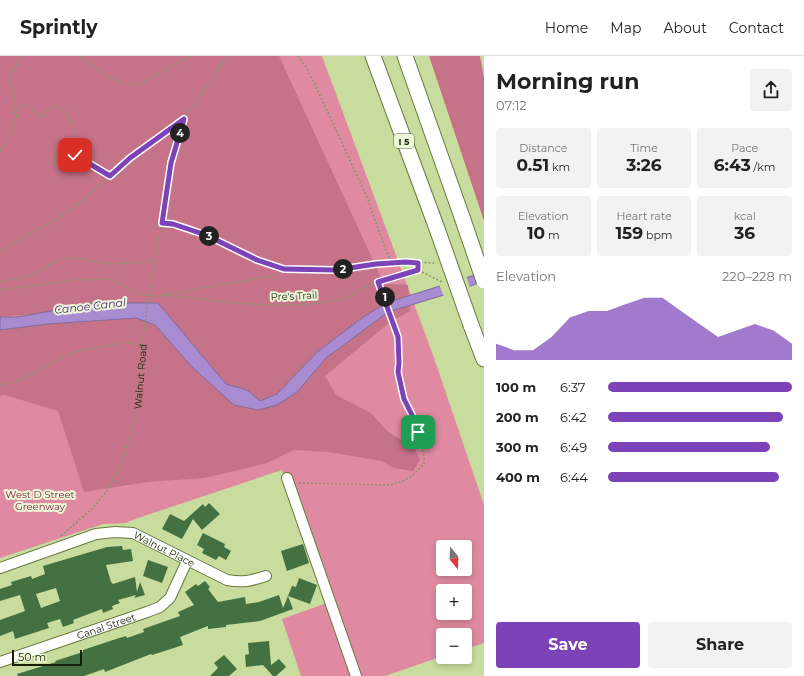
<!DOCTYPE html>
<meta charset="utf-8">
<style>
body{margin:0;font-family:Montserrat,sans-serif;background:#f2f2f2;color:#222;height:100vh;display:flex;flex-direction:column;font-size:15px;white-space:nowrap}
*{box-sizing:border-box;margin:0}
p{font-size:13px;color:#767676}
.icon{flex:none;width:22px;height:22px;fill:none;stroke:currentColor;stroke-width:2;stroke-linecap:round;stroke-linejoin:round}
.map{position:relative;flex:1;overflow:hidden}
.details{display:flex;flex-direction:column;background:#fff;width:320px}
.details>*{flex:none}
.needle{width:26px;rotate:161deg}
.buttons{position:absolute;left:436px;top:484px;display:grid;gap:8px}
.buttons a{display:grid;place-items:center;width:36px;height:36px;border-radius:4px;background:#fff;box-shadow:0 2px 6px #0003;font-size:20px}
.scale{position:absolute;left:12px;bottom:10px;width:70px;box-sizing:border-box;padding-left:4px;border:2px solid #181f07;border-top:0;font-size:11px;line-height:14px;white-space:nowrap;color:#181f07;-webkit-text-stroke:3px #edf8d9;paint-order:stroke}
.pin{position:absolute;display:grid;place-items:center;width:34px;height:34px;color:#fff;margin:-17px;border-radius:8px;box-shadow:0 2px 6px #0006}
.km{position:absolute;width:20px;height:20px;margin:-10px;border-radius:50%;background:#222;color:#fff;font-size:11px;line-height:20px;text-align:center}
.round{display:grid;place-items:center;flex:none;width:42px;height:42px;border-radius:4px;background:#f2f2f2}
.head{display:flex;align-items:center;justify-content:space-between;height:68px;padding:0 12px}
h1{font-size:22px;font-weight:700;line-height:30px}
.figures{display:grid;grid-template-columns:repeat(3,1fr);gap:6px;height:68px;padding:4px 12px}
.figures div{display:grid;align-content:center;border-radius:4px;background:#f2f2f2;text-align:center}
.figures b{font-size:17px;font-weight:700}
.figures small{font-size:11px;font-weight:400}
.figures p{font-size:11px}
.chart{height:112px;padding:8px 12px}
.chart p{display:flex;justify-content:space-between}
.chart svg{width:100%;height:72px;margin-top:4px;fill:#7c42b8;opacity:.7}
.action{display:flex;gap:8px;margin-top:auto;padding:8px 12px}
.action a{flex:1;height:46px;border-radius:4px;background:#7c42b8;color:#fff;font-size:16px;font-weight:700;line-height:46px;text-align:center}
.action a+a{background:#f2f2f2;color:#222}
ul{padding:0 12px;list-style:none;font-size:13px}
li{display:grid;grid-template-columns:64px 48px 1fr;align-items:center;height:30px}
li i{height:10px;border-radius:5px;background:#7c42b8}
header{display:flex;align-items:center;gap:24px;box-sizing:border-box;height:56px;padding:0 20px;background:#fff;border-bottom:1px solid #e0e0e0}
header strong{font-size:19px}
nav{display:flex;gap:22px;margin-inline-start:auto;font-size:14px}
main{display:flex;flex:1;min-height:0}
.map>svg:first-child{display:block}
.green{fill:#df8aa0;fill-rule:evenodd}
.forest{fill:#c67389}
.water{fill:#a98bd2;stroke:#7e6b95}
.pier{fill:#c7dc9d}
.building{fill:#447142;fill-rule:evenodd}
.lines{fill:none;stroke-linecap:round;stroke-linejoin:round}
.minor-casing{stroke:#67793e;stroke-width:12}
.highway-casing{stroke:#67793e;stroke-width:17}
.path{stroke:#869665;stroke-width:1.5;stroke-dasharray:2 2;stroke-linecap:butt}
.minor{stroke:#fff;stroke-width:10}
.highway{stroke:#fff;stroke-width:15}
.highway-bridge-casing{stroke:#67793e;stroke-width:17;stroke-linecap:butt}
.path-bridge{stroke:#869665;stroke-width:1.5;stroke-dasharray:2 2;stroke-linecap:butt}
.highway-bridge{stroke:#fff;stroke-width:15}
.route-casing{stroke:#fff;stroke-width:8}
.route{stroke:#7c42b8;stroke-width:5}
.labels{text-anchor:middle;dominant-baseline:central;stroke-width:4;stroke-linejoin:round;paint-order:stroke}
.shield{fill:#edf8d9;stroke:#586046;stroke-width:1}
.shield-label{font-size:9px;font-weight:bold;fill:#181f07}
.street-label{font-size:10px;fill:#181f07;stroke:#edf8d9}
.park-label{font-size:10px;fill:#78133b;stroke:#edf8d9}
.water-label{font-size:11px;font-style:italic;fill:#4d2376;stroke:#edf8d9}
</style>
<header>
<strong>Sprintly</strong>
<nav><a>Home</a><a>Map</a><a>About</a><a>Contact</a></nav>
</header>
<main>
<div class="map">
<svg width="484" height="620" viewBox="0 0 484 620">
<rect width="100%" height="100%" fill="#c7dc9d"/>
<path class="green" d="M0,0H322L433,299L484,449V587L465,593V579H443V600L385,620H301L282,563L327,547L282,414L132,464L126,467L103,468L0,502ZM443,491H465V513H443ZM443,535H465V557H443Z"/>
<path class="forest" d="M0,0H279L384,228L408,229L410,255L390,266L325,320L336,339L371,357L388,376L414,391L420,404L413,415L394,412L381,405L329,396L294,394L267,407L205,422L147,426L84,436L58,355L5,339L0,340V274L48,268L136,262L155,269L192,311L234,349L258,354L297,336L326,302L388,256L291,324L277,338L260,345L247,334L226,328L157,247L0,261Z
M429,0H480L484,21V165Z"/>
<path class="water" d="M484,216V225L457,235L388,256L326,302L297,336L277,349L258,354L234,349L192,311L155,269L136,262L48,268L0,274V261H18L95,247H158L226,328L247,334L260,345L277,338L317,296L362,262L386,247Z"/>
<path class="pier" d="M466,219L470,232L444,241L439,228Z"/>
<path class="building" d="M209,447L220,458L202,474L193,463L182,483L162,473L170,458L184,465L203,448L205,451Z
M203,477L225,488L224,491L231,495L226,504L219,500L216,504L202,497L204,493L197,489Z
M303,488L309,507L287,515L281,495Z
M122,490L123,494L131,493L133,505L106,509L111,526L113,528L135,521L137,536L140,526L145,539L134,542L136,539L118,544L120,547L112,550L113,553L103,557L102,553L73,564L74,567L63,571L60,563L47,567L49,572L15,583L13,575L0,580V564L25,555L20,539L0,545V533L12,529L11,526L31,520L32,523L45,518L43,510L107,491ZM56,532L60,545L41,552L36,538Z
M148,504L168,511L162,527L143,520Z
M299,522L317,529L310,548L288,540L292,530L296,531Z
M205,525L210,531L208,533L218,546L245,541L246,548L259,546L279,539L283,552L288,540L293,553L260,565L226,569V571L208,573V570L180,581L183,589L152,599L151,598L105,616L104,613L84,620H18L17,618L56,606L55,605L83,596V594L113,584L126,580L127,582L144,576L143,573L180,560L178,556L194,549L185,536L196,528L198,530Z
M269,585L271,609L279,603L286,611L276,620H273L263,609L246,611L245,599L249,598L248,587Z
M224,599L237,613L229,620H210L218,612L214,607Z"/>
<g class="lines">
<g class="minor-casing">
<g id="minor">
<path d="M287,422L356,620"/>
<path id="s2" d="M0,512L96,478L115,476L133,477L227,524C243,527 250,525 266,520"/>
<path id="s3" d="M0,606L147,556L160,551L170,542L187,505"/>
</g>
</g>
<g class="highway-casing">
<path id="highway" d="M373,0L436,170
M405,0L462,161
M471,269L484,303"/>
</g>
<g class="path">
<path d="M20,0L14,14L8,21C8,28 13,32 14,39C15,49 11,50 17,61H18V53L21,49L28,50L41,61L45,58L51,50C64,49 73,67 75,78C76,83 72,89 70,93L55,98L51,107L54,109L66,100L75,99L110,120"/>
<path d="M80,0L107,20L121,27L140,28L191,0"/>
<path d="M298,0L306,11L316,31L367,141L386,195L392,207"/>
<path d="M0,96L5,90V85L12,76L14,66L17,61"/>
<path d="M162,167L173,168L206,179L257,204L284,213L336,214L376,208L407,206L436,207"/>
<path d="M0,196L21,182L57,164L76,150L131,102L184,63L227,0"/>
<path d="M418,214V207"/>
<path d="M0,226L33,219L50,208L68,201L109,208L145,206L156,203"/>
<path d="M0,234L74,224L110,223L123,229L139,239L158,240L273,220L284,213"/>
<path d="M150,236L171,107L184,63"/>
<path d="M165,239C222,245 281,255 338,244C352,241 364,231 377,226C390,221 404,217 418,214L442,226"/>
<path d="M0,328C27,327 46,308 70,298C81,294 93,292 105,290C124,286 125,283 143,292"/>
<path d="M299,427L391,429L403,425L412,420L424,408V400L413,361L404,343L398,316L399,307L398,281L378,225"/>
<path id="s1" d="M61,480L93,452L107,435L122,406L137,356L144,273"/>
</g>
<use href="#minor" class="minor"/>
<use href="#highway" class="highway"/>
<g class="highway-bridge-casing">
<path id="highway-bridge" d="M462,161L484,225
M436,170L471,269"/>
</g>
<path class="path-bridge" d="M144,273L150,236"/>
<use href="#highway-bridge" class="highway-bridge"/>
</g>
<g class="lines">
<g class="route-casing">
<path id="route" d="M75,99L110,120L130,102L184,63L171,107L162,167L173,168L206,179L257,204L284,213L336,214L376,208L406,206L418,207V214L378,226L398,281L399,307L398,316L404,343L413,361L418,376"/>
</g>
<use href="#route" class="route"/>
</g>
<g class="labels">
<rect class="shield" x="394" y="78" width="20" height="14" rx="3"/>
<g class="shield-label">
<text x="404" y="85">I 5</text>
</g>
<g class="street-label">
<text transform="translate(294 240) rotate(-2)">Pre's Trail</text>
<text stroke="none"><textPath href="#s1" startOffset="185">Walnut Road</textPath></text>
<text stroke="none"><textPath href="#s2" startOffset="174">Walnut Place</textPath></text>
<text stroke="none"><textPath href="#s3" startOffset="112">Canal Street</textPath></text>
</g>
<g class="park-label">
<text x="40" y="438">West D Street<tspan x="40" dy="12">Greenway</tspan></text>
</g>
<g class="water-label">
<text transform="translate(90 250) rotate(-6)">Canoe Canal</text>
</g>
</g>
</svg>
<div class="buttons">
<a><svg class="needle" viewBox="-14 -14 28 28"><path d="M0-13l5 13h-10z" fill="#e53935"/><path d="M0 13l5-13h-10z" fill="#767676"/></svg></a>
<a>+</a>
<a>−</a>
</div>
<div class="scale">50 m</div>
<div class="pin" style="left:418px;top:376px;background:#1e9e55"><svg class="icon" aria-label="arrive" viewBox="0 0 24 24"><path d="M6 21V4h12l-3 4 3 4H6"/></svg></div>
<div class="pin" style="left:75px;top:99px;background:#d93025"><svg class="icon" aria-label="check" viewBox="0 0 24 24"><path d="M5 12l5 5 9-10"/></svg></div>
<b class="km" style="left:385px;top:241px">1</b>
<b class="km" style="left:343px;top:213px">2</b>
<b class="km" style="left:209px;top:180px">3</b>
<b class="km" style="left:180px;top:77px">4</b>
</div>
<section class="details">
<div class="head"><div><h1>Morning run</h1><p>07:12</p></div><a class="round"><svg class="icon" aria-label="share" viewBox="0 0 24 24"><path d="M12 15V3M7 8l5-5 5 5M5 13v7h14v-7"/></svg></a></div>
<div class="figures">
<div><p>Distance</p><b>0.51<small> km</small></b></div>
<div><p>Time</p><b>3:26</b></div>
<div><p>Pace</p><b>6:43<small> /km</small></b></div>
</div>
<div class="figures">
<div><p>Elevation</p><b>10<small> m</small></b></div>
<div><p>Heart rate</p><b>159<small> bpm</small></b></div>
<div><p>kcal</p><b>36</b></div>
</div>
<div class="chart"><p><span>Elevation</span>220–228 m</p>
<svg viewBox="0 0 160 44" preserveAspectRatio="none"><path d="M0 44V34L10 38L20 38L30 30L40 18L50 14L60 14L70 10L80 6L90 6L100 14L110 22L120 30L130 26L140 22L150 26L160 34V44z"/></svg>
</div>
<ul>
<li><b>100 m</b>6:37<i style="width:100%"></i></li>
<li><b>200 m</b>6:42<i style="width:95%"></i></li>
<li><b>300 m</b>6:49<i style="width:88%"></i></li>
<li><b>400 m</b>6:44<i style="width:93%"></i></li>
</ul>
<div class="action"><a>Save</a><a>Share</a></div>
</section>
</main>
